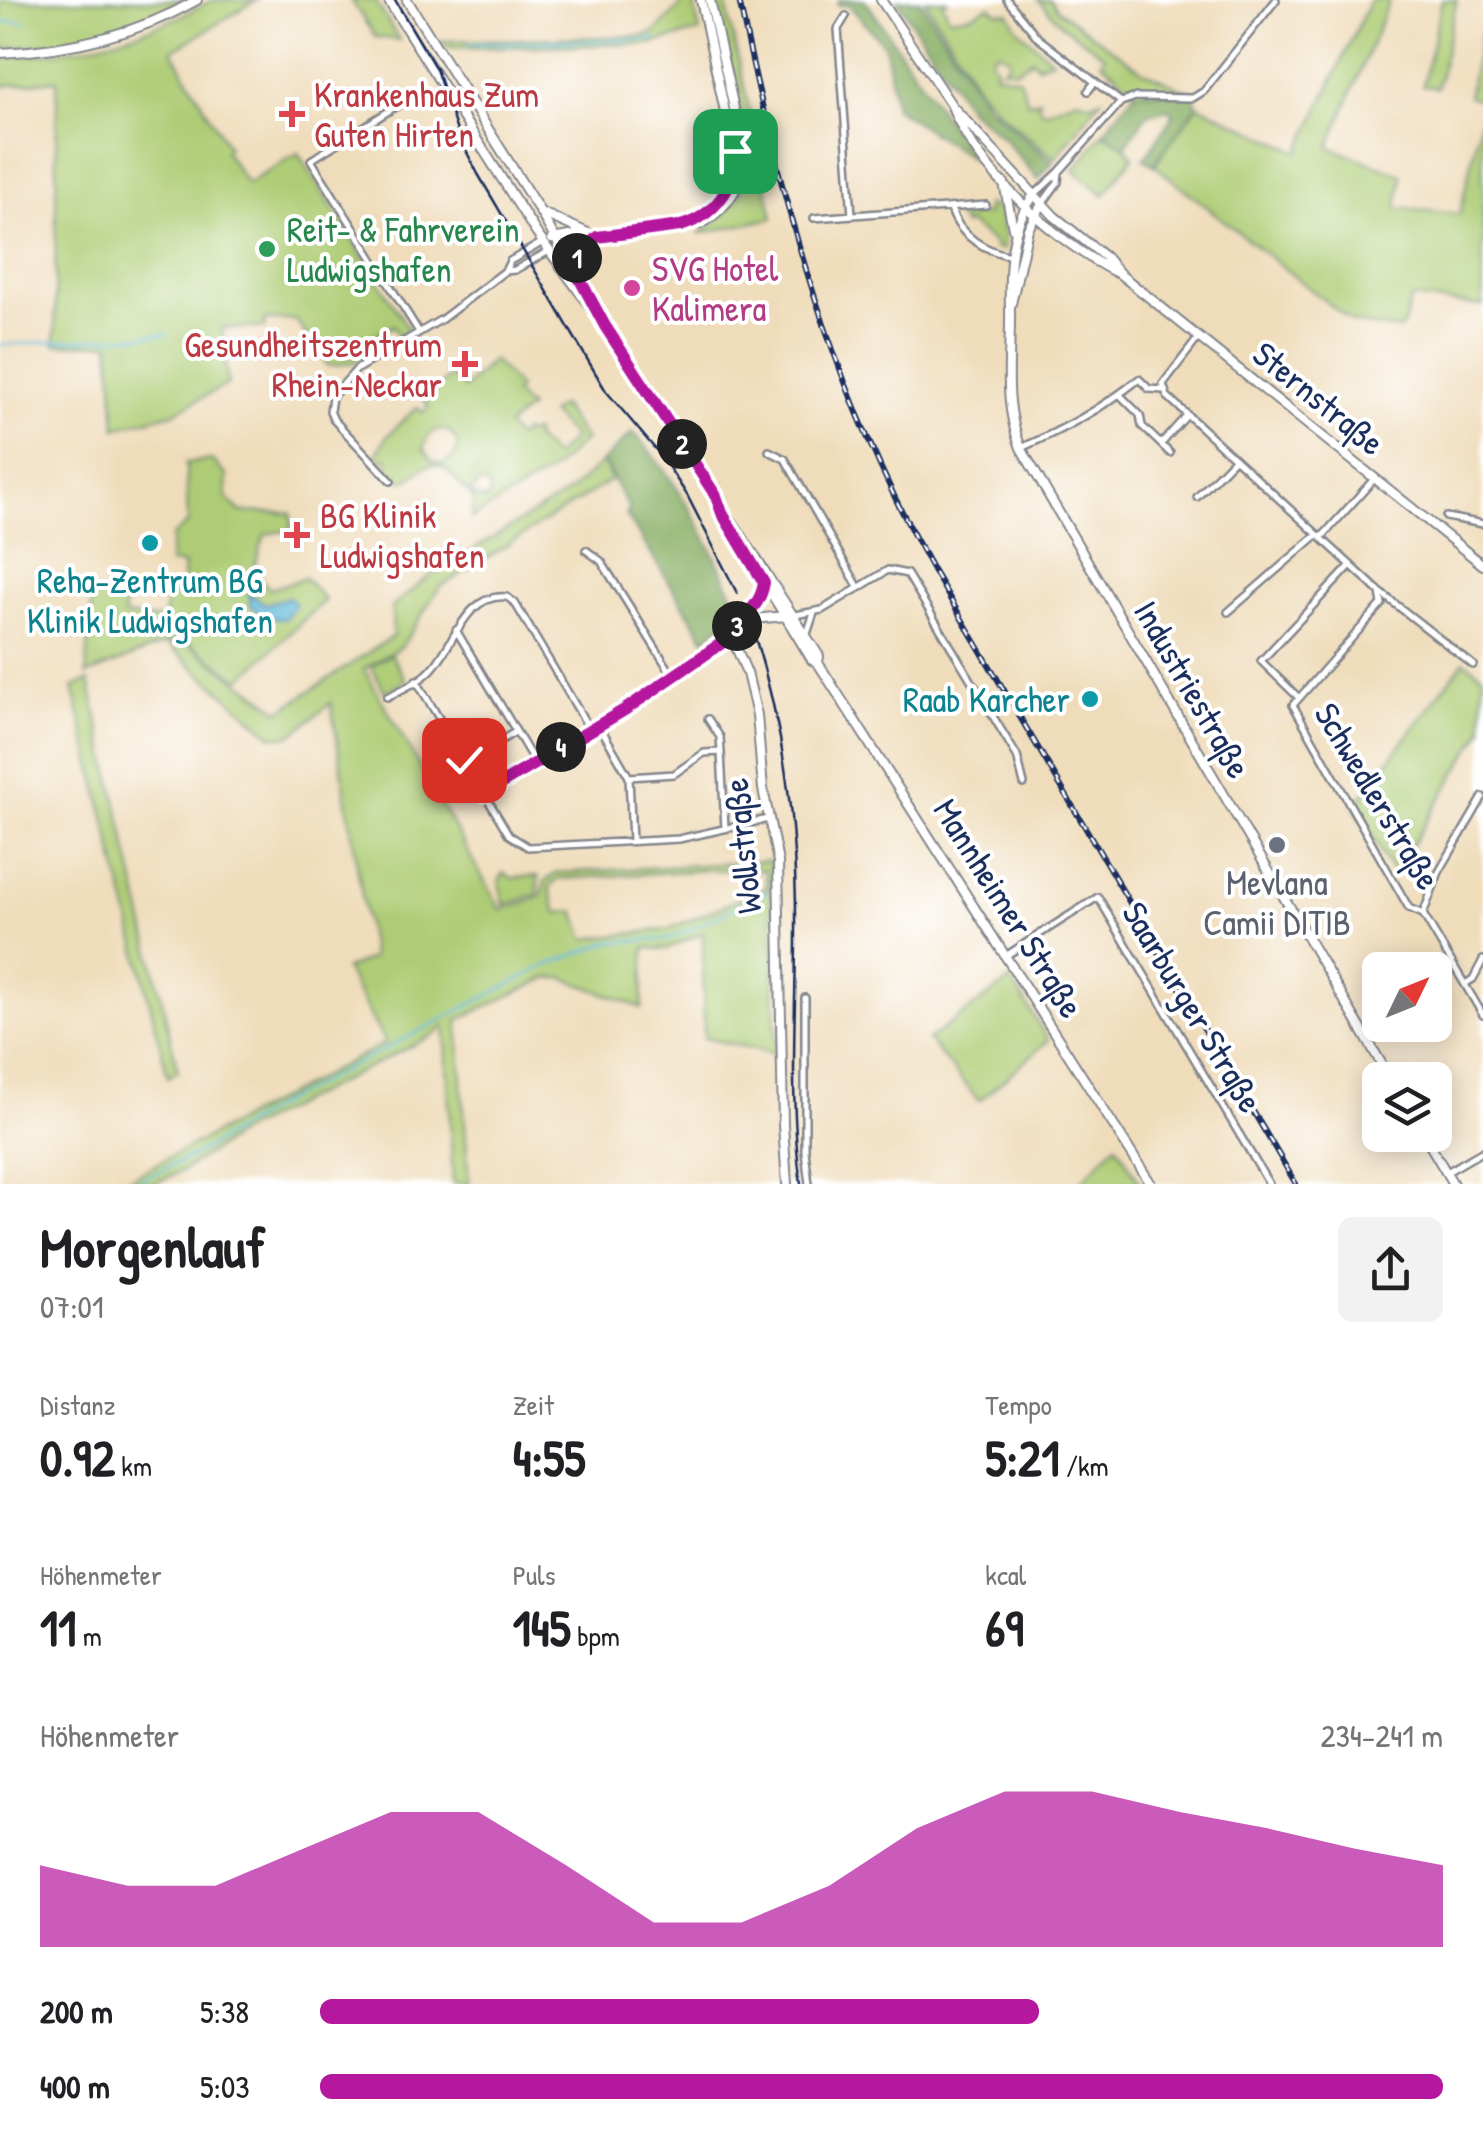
<!DOCTYPE html>
<html lang="de">
<meta charset="utf-8">
<style>
body{margin:0;font-family:"Patrick Hand",sans-serif;background:#f2f2f2;color:#202124;height:100vh;display:flex;flex-direction:column;font-size:38px;white-space:nowrap}
*{box-sizing:border-box;margin:0}
p{font-size:32px;color:#757577}
.icon{flex:none;width:55px;height:55px;fill:none;stroke:currentColor;stroke-width:2;stroke-linecap:round;stroke-linejoin:round}
.map{position:relative;height:1184px;overflow:hidden}
.sheet{display:flex;flex-direction:column;background:#fff;flex:1}
.sheet>*{flex:none}
.needle{width:65px;rotate:47deg}
.tools{position:absolute;left:1362px;top:952px;display:grid;gap:20px}
.tools a{display:grid;place-items:center;width:90px;height:90px;border-radius:15px;background:#fff;box-shadow:0 5px 25px #0003;font-size:50px}
.pin{position:absolute;display:grid;place-items:center;width:85px;height:85px;color:#fff;margin:-42px;border-radius:20px;box-shadow:0 5px 15px #0006}
.km{position:absolute;width:50px;height:50px;margin:-25px;border-radius:50%;background:#222;color:#fff;font-size:28px;line-height:50px;text-align:center}
.round{display:grid;place-items:center;flex:none;width:105px;height:105px;border-radius:15px;background:#f2f2f2}
.headline{display:flex;align-items:center;justify-content:space-between;height:170px;padding:0 40px}
h1{font-size:55px;font-weight:800;line-height:75px}
.figures{display:grid;grid-template-columns:repeat(3,1fr);gap:15px;height:170px;padding:10px 40px}
.figures div{display:grid;align-content:center}
.figures b{font-size:50px;font-weight:800}
.figures small{font-size:28px;font-weight:400}
.figures p{font-size:28px}
.chart{height:280px;padding:20px 40px}
.chart p{display:flex;justify-content:space-between}
.chart svg{width:100%;height:180px;margin-top:10px;fill:#b5179e;opacity:.7}
ul{padding:0 40px;list-style:none;font-size:32px}
li{display:grid;grid-template-columns:160px 120px 1fr;align-items:center;height:75px}
li i{height:25px;border-radius:12px;background:#b5179e}
.map>svg:first-child{display:block}
.green{fill:#aecc74;stroke:#647e69;stroke-width:2.5;fill-rule:evenodd}
.forest{fill:#8ab066;stroke:#527062;stroke-width:2.5}
.water{fill:#5cb8da;stroke:#3c749c;stroke-width:2.5}
.lines{fill:none;stroke-linecap:round;stroke-linejoin:round}
.stream{stroke:#5cb8da;stroke-width:2.5}
.minor-casing{stroke:#85868c;stroke-width:10}
.tertiary-casing{stroke:#85868c;stroke-width:12}
.secondary-casing{stroke:#85868c;stroke-width:12}
.minor{stroke:#fff;stroke-width:5}
.tertiary{stroke:#fff;stroke-width:8}
.secondary{stroke:#fff;stroke-width:8}
.tram{stroke:#1b2f5e;stroke-width:2.5}
.rail-casing{stroke:#1b2f5e;stroke-width:6}
.rail{stroke:#fff;stroke-width:2.5;stroke-dasharray:8;stroke-linecap:butt}
.route-casing{stroke:#fff;stroke-width:20}
.route{stroke:#b5179e;stroke-width:12}
.health-dot{fill:#e0444e;stroke:#fff;stroke-width:4}
.leisure-dot{fill:#2e9e5b;stroke:#fff;stroke-width:4}
.hotel-dot{fill:#d1479c;stroke:#fff;stroke-width:4}
.culture-dot{fill:#0f9aa8;stroke:#fff;stroke-width:4}
.worship-dot{fill:#6b7280;stroke:#fff;stroke-width:4}
.labels{text-anchor:middle;dominant-baseline:central;stroke-width:8;stroke-linejoin:round;paint-order:stroke}
.health-label{font-size:35px;fill:#be3a42;stroke:#fff;text-anchor:start}
.leisure-label{font-size:35px;fill:#27864d;stroke:#fff;text-anchor:start}
.hotel-label{font-size:35px;fill:#b23c85;stroke:#fff;text-anchor:start}
.street-label{font-size:35px;fill:#1b2f5e;stroke:#fff}
.culture-label{font-size:35px;fill:#0d838f;stroke:#fff}
.worship-label{font-size:35px;fill:#5b616d;stroke:#fff}
</style>
<div class="map">
<svg width="1483" height="1184" viewBox="0 0 1483 1184">
<rect width="100%" height="100%" fill="#fff"/>
<filter id="ink" filterUnits="userSpaceOnUse"><feTurbulence type="fractalNoise" baseFrequency=".01" numOctaves="2"/><feDisplacementMap in="SourceGraphic" scale="20" xChannelSelector="R" yChannelSelector="G"/><feConvolveMatrix kernelMatrix="1 2 1 2 8 2 1 2 1" color-interpolation-filters="sRGB"/></filter>
<filter id="wash" filterUnits="userSpaceOnUse"><feTurbulence type="fractalNoise" baseFrequency=".0048" numOctaves="4" result="noise"/><feDisplacementMap in="SourceGraphic" scale="40" xChannelSelector="R" yChannelSelector="G"/><feGaussianBlur stdDeviation="2.25" result="paint"/><feColorMatrix in="noise" values="0 0 0 0 0 0 0 0 0 0 0 0 0 0 0 0 0 1.4 0 .05"/><feComposite in="paint" operator="in"/></filter>
<g filter="url(#wash)">
<rect width="100%" height="100%" fill="#efdcba"/>
<path class="green" d="M0,0H188C127,30 68,45 0,49Z
M212,0H257L172,51L228,147L225,151L247,184L298,153L408,328L399,337L393,326L343,350L347,358L383,341L386,349L352,363L328,366L296,320H265V328H222L228,384L173,413L116,428L110,343L55,345L57,80L0,86V58C74,54 147,36 212,0Z
M351,0H375L399,40L375,37Z
M686,0H693L700,32L649,44L446,48L442,41L643,36L654,33Z
M716,0H725L773,218L698,234C759,195 753,163 738,99C731,66 723,33 716,0Z
M925,0H949L943,3L949,18L971,15L990,6L997,12L1009,13L1018,29L1052,60L1037,65L1032,59L1017,70L1003,68L1009,62V57L999,52L994,53L991,60L997,69L995,73L1019,78L1028,102L1040,100L1038,104L1044,112L1077,99L1091,103L1101,99L1055,159L997,110L979,89Z
M1038,0H1050L1056,9L1143,71L1190,92H1135L1101,61L1105,56L1062,25Z
M1370,0H1390L1329,147L1402,175L1397,208L1460,214L1483,108V306L1411,298L1404,324L1399,330L1353,323L1154,165L1198,105L1299,152Z
M1442,0H1457L1437,88L1423,85Z
M1483,24V100L1468,96Z
M1103,133L1125,146L1133,157L1104,195L1074,170Z
M987,204L999,210L1004,233L1003,249L994,248L995,244L968,223L964,226L957,216L965,211L966,216L986,214Z
M493,360L519,388L514,394L529,408L507,426L517,438L524,432L528,435L533,431L536,435L534,438L554,457L574,438L550,413L561,406L585,440L551,471L471,519L474,499L469,494L486,500L491,492L487,484L479,483L474,491L467,492C456,481 442,457 425,467C415,472 413,478 403,481L386,466L389,462L388,458L382,461L376,455L387,436L417,407L423,412L429,407L424,401L451,375L464,388ZM438,429L449,431L458,443L455,456L443,464L432,461L423,448L429,434Z
M212,460L227,476L226,497L240,512L291,513L292,530L265,534L253,571L270,589L305,578L325,600L240,680L181,637L86,675L92,596L125,589L124,616L164,620L168,586L182,587L184,565L169,563L172,536L188,523L186,463Z
M603,461L611,480L439,588L402,646L364,669L501,910L541,897L545,881L557,873L770,861L777,1054L704,1038L703,933L666,949L645,948L642,1008L564,978H547L458,1020L469,1184H453L445,1026L437,1033L243,1131L182,1171L153,1184H119L385,1043L345,969L372,958L331,703L290,736H272L167,644L181,639L280,711L393,636L392,607L428,577L569,492ZM709,870H765L767,887L669,929L585,939L575,911L557,913L549,887L559,879Z
M391,654L406,680L385,692L371,666Z
M1464,661L1483,675V729L1394,874L1354,807Z
M89,681L178,1071L168,1077L73,687Z
M503,873L511,878L538,876V894L504,905L499,882Z
M1011,980L1049,1040L979,1101L928,1040Z
M1116,1144L1141,1184H1079Z"/>
<path class="forest" d="M838,0H865L974,160L895,108L885,46L849,5H838Z
M897,0H920L987,105L1053,162L1038,179L1003,138L969,109Z
M1135,92H1190L1198,105L1154,165L1144,159L1174,114L1168,109L1147,114L1125,146L1103,133Z
M633,432C682,485 710,543 739,609L705,639L626,514L630,511L603,461Z"/>
<path class="water" d="M249,593L265,604L290,597L295,606L284,619L266,618L251,606Z"/>
<g class="lines">
<path class="stream" d="M0,22H25
M467,44L656,39
M0,345L167,334
M132,1184L194,1155L283,1102L545,966L609,942L670,939L769,891"/>
</g>
</g>
<g filter="url(#ink)">
<g class="lines">
<g class="minor-casing">
<path id="minor" d="M1007,0L1038,38L1121,102
M846,16L838,29L852,215
M1088,91L1094,83
M1034,195L1059,172L1121,102L1136,97L1193,98L1204,91L1276,0
M1042,204L1058,182L1059,172
M951,209C959,236 985,251 1012,256
M814,218L986,205
M505,271L515,270L549,251
M419,332L311,160L422,90
M1199,337L1163,384L1167,396L1380,592L1382,604L1293,705L1409,908L1423,914L1483,1015
M1120,395L1140,415L1142,426L1170,453
M1161,444L1187,415
M1021,448C1064,429 1102,409 1139,379L1149,389L1163,390
M769,451L785,459L859,588
M391,481L334,420L330,411L332,397L357,369L442,319L505,271L510,261L543,242
M1197,497L1234,459
M1446,517L1483,524
M1321,538L1375,478
M586,550L601,561L673,676
M1380,592L1473,665
M1228,612L1317,535
M795,615L822,610L888,570L907,574L1017,756L1024,784
M456,630L535,763
M807,634L814,613
M416,680L509,835L528,847L679,839L768,819
M387,697C400,690 418,683 429,672C453,650 464,592 507,597L515,603L590,730
M1299,698L1261,661L1351,565
M708,719L720,737L721,752
M599,725L629,777L632,841
M492,746L515,732
M629,777L674,774L704,753L721,752L725,829
M484,794L626,709L732,636
M1423,914L1439,872L1483,797
M1007,955L1098,897L1269,1184
M1465,984L1473,979L1483,960
M805,998V1151L809,1184
M1447,1172L1483,1151"/>
</g>
<g class="tertiary-casing">
<path id="tertiary" d="M388,0L537,234L631,362L716,497
M407,0L539,210L600,316
M1004,183L1013,228
M1034,195C1009,228 1009,269 1010,308C1011,357 1002,401 1021,448L1391,1080
M542,213L597,237
M691,223C713,203 730,194 736,163L701,0
M552,239L587,233
M558,248L588,242
M578,276V255L597,237L691,223L700,224C729,208 746,182 743,149L710,0
M1011,304L1028,229L1042,204
M716,496L722,513L812,660L818,663L1151,1184
M732,521L819,656L818,663
M742,621L758,605L764,583
M734,629L733,640L747,673L757,715L763,789L778,862L783,1125L787,1184
M734,629L752,619L787,616
M1424,1135L1453,1184"/>
</g>
<g class="secondary-casing">
<path id="secondary" d="M881,0L952,106C975,169 1058,244 1117,273
M0,53C70,50 136,35 197,0
M952,106L1054,216L1105,257L1121,275L1483,565"/>
</g>
<use href="#minor" class="minor"/>
<use href="#tertiary" class="tertiary"/>
<use href="#secondary" class="secondary"/>
<path class="tram" d="M395,0L436,69L459,137L478,174L606,391L662,457L687,495L737,593
M753,631C785,730 797,829 796,932C796,1016 789,1101 801,1184"/>
<g class="rail-casing">
<path id="rail" d="M739,0C780,199 832,392 933,570L1296,1184"/>
</g>
<use href="#rail" class="rail"/>
</g>
</g>
<g class="lines" filter="url(#ink)">
<g class="route-casing">
<path id="route" d="M464,760L484,794L626,709L732,636C741,614 759,611 764,583L722,513L716,496L605,326L578,276V255L597,237L680,226C713,217 738,186 735,151"/>
</g>
<use href="#route" class="route"/>
</g>
<g class="health-dot">
<path d="M287 99h10v10h10v10h-10v10h-10v-10h-10v-10h10z"/>
<path d="M460 349h10v10h10v10h-10v10h-10v-10h-10v-10h10z"/>
<path d="M292 520h10v10h10v10h-10v10h-10v-10h-10v-10h10z"/>
</g>
<circle class="leisure-dot" cx="267" cy="249" r="10"/>
<circle class="hotel-dot" cx="632" cy="288" r="10"/>
<g class="culture-dot">
<circle cx="150" cy="543" r="10"/>
<circle cx="1090" cy="699" r="10"/>
</g>
<circle class="worship-dot" cx="1277" cy="845" r="10"/>
<g class="labels">
<g class="health-label">
<text x="314" y="94">Krankenhaus Zum<tspan x="314" dy="40">Guten Hirten</tspan></text>
<text x="442" y="344" text-anchor="end">Gesundheitszentrum<tspan x="442" dy="40">Rhein-Neckar</tspan></text>
<text x="320" y="515">BG Klinik<tspan x="320" dy="40">Ludwigshafen</tspan></text>
</g>
<g class="leisure-label">
<text x="287" y="229">Reit- &amp; Fahrverein<tspan x="287" dy="40">Ludwigshafen</tspan></text>
</g>
<g class="hotel-label">
<text x="652" y="268">SVG Hotel<tspan x="652" dy="40">Kalimera</tspan></text>
</g>
<g class="street-label">
<text transform="translate(1319 398) rotate(39)">Sternstraße</text>
<text transform="translate(1193 689) rotate(60)">Industriestraße</text>
<text transform="translate(1378 796) rotate(59)">Schwedlerstraße</text>
<text transform="translate(742 846) rotate(-96)">Wollstraße</text>
<text transform="translate(1009 908) rotate(58)">Mannheimer Straße</text>
<text transform="translate(1193 1007) rotate(59)">Saarburger Straße</text>
</g>
<g class="culture-label">
<text x="150" y="580">Reha-Zentrum BG<tspan x="150" dy="40">Klinik Ludwigshafen</tspan></text>
<text x="1070" y="699" text-anchor="end">Raab Karcher</text>
</g>
<g class="worship-label">
<text x="1277" y="882">Mevlana<tspan x="1277" dy="40">Camii DITIB</tspan></text>
</g>
</g>
</svg>
<div class="tools">
<a><svg class="needle" viewBox="-14 -14 28 28"><path d="M0-13l5 13h-10z" fill="#e53935"/><path d="M0 13l5-13h-10z" fill="#757577"/></svg></a>
<a><svg class="icon" aria-label="layers" viewBox="0 0 24 24"><path d="M12 4l9 5-9 5-9-5zM3 14l9 5 9-5"/></svg></a>
</div>
<div class="pin" style="left:735px;top:151px;background:#1e9e55"><svg class="icon" aria-label="arrive" viewBox="0 0 24 24"><path d="M6 21V4h12l-3 4 3 4H6"/></svg></div>
<div class="pin" style="left:464px;top:760px;background:#d93025"><svg class="icon" aria-label="check" viewBox="0 0 24 24"><path d="M5 12l5 5 9-10"/></svg></div>
<b class="km" style="left:577px;top:258px">1</b>
<b class="km" style="left:682px;top:444px">2</b>
<b class="km" style="left:737px;top:626px">3</b>
<b class="km" style="left:561px;top:747px">4</b>
</div>
<section class="sheet">
<div class="headline"><div><h1>Morgenlauf</h1><p>07:01</p></div><a class="round"><svg class="icon" aria-label="share" viewBox="0 0 24 24"><path d="M12 15V3M7 8l5-5 5 5M5 13v7h14v-7"/></svg></a></div>
<div class="figures">
<div><p>Distanz</p><b>0.92<small> km</small></b></div>
<div><p>Zeit</p><b>4:55</b></div>
<div><p>Tempo</p><b>5:21<small> /km</small></b></div>
</div>
<div class="figures">
<div><p>Höhenmeter</p><b>11<small> m</small></b></div>
<div><p>Puls</p><b>145<small> bpm</small></b></div>
<div><p>kcal</p><b>69</b></div>
</div>
<div class="chart"><p><span>Höhenmeter</span>234–241 m</p>
<svg viewBox="0 0 160 44" preserveAspectRatio="none"><path d="M0 44V24L10 29L20 29L30 20L40 11L50 11L60 24L70 38L80 38L90 29L100 15L110 6L120 6L130 11L140 15L150 20L160 24V44z"/></svg>
</div>
<ul>
<li><b>200 m</b>5:38<i style="width:64%"></i></li>
<li><b>400 m</b>5:03<i style="width:100%"></i></li>
</ul>
</section>
